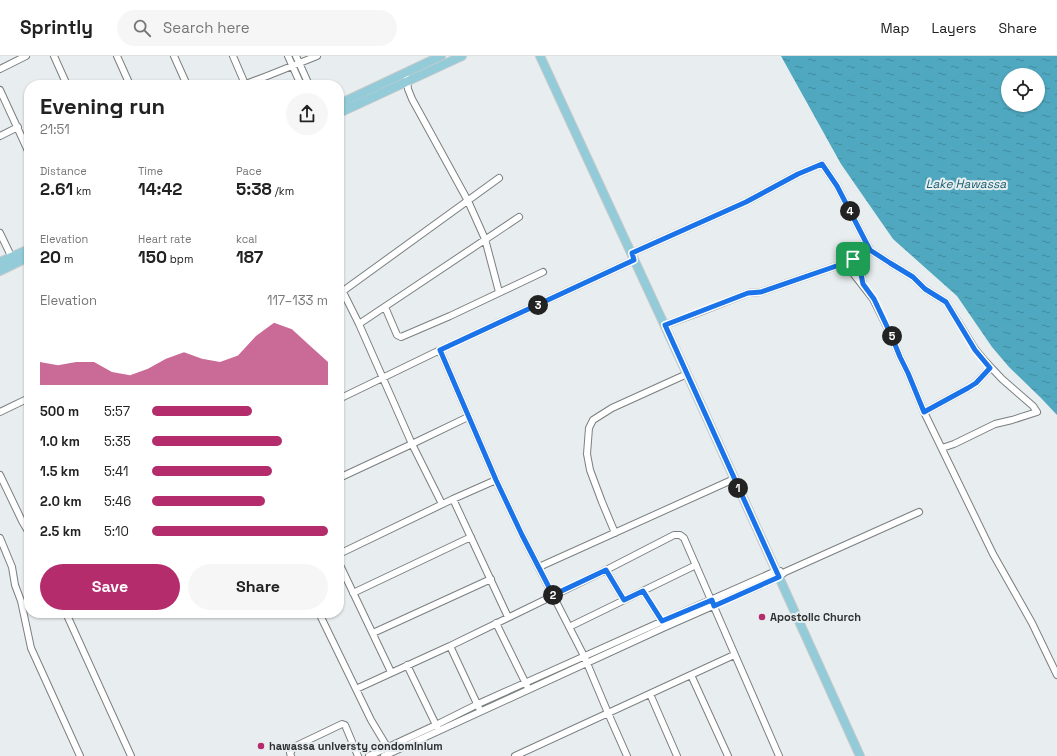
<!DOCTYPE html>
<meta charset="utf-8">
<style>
body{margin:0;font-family:"Space Grotesk",sans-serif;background:#f6f6f6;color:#222;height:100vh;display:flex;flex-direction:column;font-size:15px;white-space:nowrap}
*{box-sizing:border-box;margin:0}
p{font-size:13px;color:#767676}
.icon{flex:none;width:22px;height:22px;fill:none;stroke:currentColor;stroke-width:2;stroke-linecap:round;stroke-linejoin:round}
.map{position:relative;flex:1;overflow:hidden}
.drawer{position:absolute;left:24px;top:24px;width:320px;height:538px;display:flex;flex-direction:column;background:#fff;border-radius:16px;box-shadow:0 1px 3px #0004}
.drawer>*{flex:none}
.buttons{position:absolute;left:1001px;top:12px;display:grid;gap:8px}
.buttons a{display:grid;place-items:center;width:44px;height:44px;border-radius:50%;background:#fff;box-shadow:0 1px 3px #0004;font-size:20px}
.pin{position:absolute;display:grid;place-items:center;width:34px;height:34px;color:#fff;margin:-17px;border-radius:8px;box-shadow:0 2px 6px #0006}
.km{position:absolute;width:20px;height:20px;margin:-10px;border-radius:50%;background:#222;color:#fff;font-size:11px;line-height:20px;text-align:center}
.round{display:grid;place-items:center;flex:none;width:42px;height:42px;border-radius:21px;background:#f6f6f6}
.headline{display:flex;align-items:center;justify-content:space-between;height:68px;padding:0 16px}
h1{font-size:22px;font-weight:700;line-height:30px}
.metrics{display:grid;grid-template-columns:repeat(3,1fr);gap:6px;height:68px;padding:4px 16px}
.metrics div{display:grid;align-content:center}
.metrics b{font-size:17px;font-weight:700}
.metrics small{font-size:11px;font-weight:400}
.metrics p{font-size:11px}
.chart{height:112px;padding:8px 16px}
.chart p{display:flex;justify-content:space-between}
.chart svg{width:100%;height:72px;margin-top:4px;fill:#b52c6c;opacity:.7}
.action{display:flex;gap:8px;margin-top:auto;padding:8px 16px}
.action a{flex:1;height:46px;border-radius:24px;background:#b52c6c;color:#fff;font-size:16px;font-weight:700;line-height:46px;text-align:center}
.action a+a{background:#f6f6f6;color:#222}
ul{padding:0 16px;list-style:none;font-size:13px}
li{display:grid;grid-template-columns:64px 48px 1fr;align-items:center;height:30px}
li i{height:10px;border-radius:5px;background:#b52c6c}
header{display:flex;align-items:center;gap:24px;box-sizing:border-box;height:56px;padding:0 20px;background:#fff;border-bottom:1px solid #e0e0e0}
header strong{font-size:19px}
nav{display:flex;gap:22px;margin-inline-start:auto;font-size:14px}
.search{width:280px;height:36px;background:#f6f6f6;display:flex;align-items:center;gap:10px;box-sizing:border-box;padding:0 14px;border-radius:22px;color:#767676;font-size:15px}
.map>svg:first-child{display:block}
.water{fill:url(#water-ripples);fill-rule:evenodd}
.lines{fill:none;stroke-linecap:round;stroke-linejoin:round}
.minor-casing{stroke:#7a7f80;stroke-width:8}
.major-casing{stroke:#c9caca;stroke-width:10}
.minor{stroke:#fff;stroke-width:6}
.major{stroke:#93cbd9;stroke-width:8}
.route-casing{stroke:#fff;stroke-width:8}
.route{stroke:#1a73e8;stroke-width:5}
.poi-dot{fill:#b52c6c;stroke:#e8edef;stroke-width:1.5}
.labels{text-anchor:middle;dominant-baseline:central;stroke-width:4;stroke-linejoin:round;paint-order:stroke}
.poi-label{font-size:11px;font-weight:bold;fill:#2f3232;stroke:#e8edef;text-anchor:start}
.water-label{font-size:12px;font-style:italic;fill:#196172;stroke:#e8edef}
</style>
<header>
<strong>Sprintly</strong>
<div class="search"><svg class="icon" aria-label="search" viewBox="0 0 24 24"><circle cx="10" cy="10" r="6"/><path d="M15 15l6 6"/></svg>Search here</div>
<nav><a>Map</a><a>Layers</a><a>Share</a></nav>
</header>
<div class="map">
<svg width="1057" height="700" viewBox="0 0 1057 700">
<defs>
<pattern id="water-ripples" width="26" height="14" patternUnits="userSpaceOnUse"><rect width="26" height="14" fill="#4fa8c0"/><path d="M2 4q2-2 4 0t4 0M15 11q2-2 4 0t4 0" fill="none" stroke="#42899d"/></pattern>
</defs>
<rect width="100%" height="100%" fill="#e8edef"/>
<path class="water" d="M781,0H1057V359L1041,342L1009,311L992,291L957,240L893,183L841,108ZM1008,19H1038V49H1008Z"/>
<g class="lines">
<g class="minor-casing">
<path id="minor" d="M54,0L67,29
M117,0L130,29
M174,0L187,29
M233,0L245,28
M288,0L301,29
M296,0L309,29
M0,13L26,0
M407,22L408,33L412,43L468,145L485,183L499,236
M243,29L267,20L317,0
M0,34L29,97
M0,80L18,71
M0,177L13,204
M632,197L746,146L798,118L822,108L837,130L870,194L890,207L913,221L925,233L946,246L975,293L985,305L1002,323L1033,350L1037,356L1012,364L995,368L954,388L942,392
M853,203L861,218L863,228
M845,207L873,243L892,281L900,301L908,317L924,356L993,498L1032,567L1057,619
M339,228L359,268L412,388L442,448
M343,235L499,122
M385,251L397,279L401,281L450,260L543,216
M359,268L519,161
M665,269L700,256L748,237L761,236L845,207L865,197L870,194
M440,294L496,424L522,479L584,600L608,657L627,700
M339,343L440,294L634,204
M0,356L29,342
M924,356L968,332L976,327L990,312
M0,419L22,465L29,477
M339,422L412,388L468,361
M453,443L508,561
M615,477L602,446L590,414L587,398L589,372L593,364L612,352L687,318
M0,482L12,511L15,529L21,545L31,592L80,700
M339,498L453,443L496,424
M339,507L391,616
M539,511L734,423
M606,514L624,544
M643,535L663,567
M353,537L471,481
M66,557L131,700
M319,557L371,664L389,694
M496,567L527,630
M569,571L696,509
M373,577L491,523
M450,590L479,652
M407,609L437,671
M691,619L728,700
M356,633L450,590L606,514L674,479H680L684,482C716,554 747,627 779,700
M650,638L677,700
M291,700L290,697L292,694L296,690L342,668L345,669L358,700
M369,700L436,669L478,648L663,565L776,515H780
M384,700L665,571L779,521L785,516L919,456
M515,700L734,599"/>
</g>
<g class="major-casing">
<path id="major" d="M540,0L687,318L860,700
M339,48L441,0
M339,57L462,0
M0,206L29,193
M0,215L29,201"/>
</g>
<use href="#minor" class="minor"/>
<use href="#major" class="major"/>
</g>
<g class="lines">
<g class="route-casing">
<path id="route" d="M822,108L837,130L870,194L890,207L913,221L925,233L946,246L975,294L990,312L976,327L968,332L924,356L908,317L900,301L892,281L874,243L863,228L861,218L853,203L845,207L761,236L748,237L665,269L779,521L714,550L712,544L662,565L643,535L624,544L606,514L553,539L522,479L496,424L440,294L634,204L632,197L746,146L798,118Z"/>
</g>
<use href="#route" class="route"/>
</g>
<g class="poi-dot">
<circle cx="762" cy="561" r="4"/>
<circle cx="261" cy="690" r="4"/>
</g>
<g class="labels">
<g class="poi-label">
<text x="770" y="561">Apostolic Church</text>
<text x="269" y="690">hawassa universty condominium</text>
</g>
<g class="water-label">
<text x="966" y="128">Lake Hawassa</text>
</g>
</g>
</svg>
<div class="buttons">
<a><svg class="icon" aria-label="locate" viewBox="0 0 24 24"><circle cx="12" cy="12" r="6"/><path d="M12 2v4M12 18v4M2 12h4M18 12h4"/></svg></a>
</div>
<div class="pin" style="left:853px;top:203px;background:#1e9e55"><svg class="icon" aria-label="arrive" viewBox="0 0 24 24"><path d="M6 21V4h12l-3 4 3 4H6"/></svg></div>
<b class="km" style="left:738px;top:432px">1</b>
<b class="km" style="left:553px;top:539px">2</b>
<b class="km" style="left:538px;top:249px">3</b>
<b class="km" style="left:850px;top:155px">4</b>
<b class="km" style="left:892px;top:280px">5</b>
<section class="drawer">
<div class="headline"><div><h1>Evening run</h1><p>21:51</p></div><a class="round"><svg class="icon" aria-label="share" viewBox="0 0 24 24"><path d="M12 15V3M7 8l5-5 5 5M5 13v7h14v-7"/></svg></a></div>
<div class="metrics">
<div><p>Distance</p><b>2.61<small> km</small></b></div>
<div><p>Time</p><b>14:42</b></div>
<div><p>Pace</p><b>5:38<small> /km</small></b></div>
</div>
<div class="metrics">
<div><p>Elevation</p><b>20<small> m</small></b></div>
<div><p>Heart rate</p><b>150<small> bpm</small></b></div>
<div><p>kcal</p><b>187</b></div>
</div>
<div class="chart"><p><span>Elevation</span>117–133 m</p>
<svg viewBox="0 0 160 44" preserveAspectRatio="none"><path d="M0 44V30L10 32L20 30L30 30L40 36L50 38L60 34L70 28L80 24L90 28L100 30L110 26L120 14L130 6L140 10L150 20L160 30V44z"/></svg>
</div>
<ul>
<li><b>500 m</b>5:57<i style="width:57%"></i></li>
<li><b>1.0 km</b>5:35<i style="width:74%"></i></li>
<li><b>1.5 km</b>5:41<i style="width:68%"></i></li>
<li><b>2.0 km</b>5:46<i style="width:64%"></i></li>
<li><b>2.5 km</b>5:10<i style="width:100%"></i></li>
</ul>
<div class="action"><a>Save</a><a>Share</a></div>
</section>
</div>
